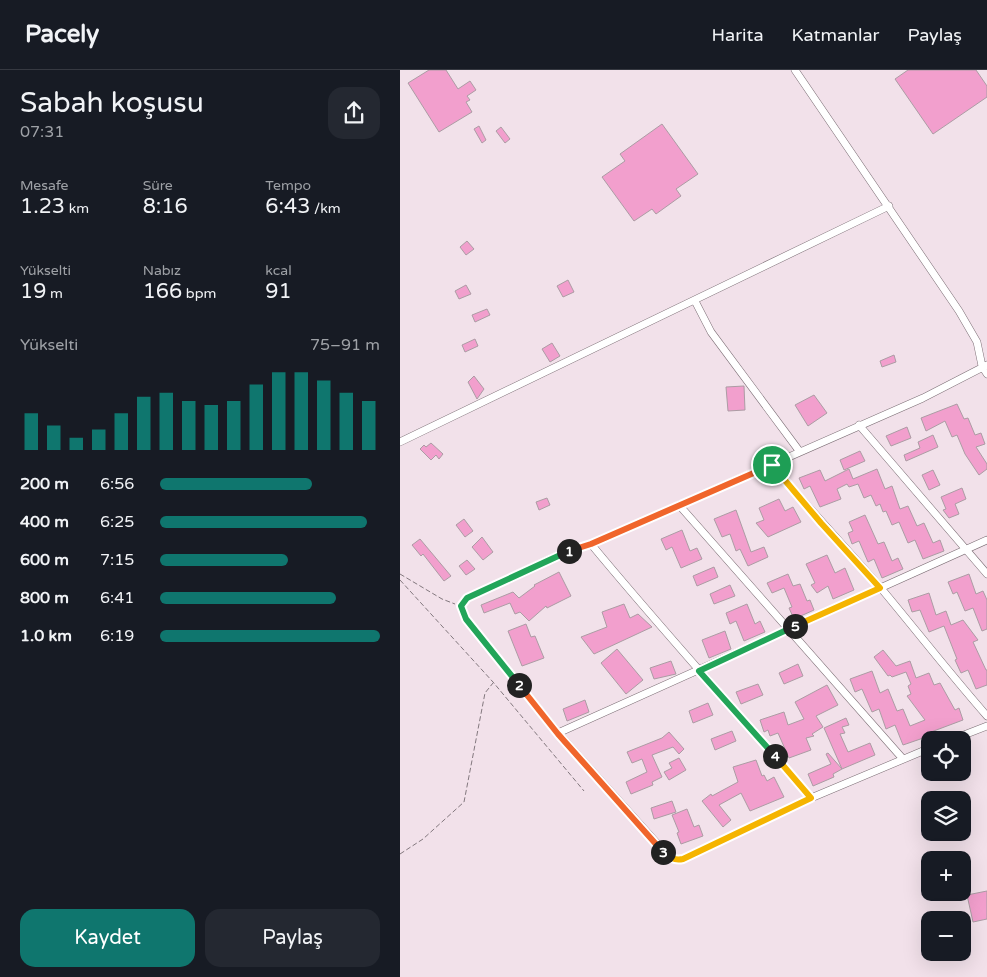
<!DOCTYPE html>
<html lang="tr">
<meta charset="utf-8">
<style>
body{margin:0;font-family:"Varela Round",sans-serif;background:#242831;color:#f1f3f6;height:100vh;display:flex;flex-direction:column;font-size:19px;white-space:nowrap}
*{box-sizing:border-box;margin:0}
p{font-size:16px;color:#9ea1a6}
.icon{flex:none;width:28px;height:28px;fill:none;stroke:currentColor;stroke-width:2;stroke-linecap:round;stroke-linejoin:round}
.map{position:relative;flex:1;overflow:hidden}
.sheet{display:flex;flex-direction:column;background:#171b24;width:400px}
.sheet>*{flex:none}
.controls{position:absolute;left:521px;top:661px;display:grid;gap:10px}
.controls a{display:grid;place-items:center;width:50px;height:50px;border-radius:10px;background:#171b24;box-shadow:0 5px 20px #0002;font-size:25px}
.pin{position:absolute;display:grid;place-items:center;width:42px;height:42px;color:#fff;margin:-21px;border:2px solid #fff;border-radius:50%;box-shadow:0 1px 5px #0007}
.km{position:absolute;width:25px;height:25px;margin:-12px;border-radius:50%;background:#222;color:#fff;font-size:14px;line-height:25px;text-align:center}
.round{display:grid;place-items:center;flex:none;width:52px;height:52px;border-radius:15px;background:#242831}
.overview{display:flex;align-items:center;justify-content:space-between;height:85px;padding:0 20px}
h1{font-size:28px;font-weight:600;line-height:38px}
.stats{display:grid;grid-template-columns:repeat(3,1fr);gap:8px;height:85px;padding:5px 20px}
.stats div{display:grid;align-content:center}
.stats b{font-size:21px;font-weight:600}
.stats small{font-size:14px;font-weight:400}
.stats p{font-size:14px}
.chart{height:140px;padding:10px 20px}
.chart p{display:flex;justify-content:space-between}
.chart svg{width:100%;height:90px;margin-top:5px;stroke:#0f766e;stroke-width:6}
.action{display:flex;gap:10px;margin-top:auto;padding:10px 20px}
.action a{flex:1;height:58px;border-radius:15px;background:#0f766e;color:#fff;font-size:20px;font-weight:600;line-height:58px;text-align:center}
.action a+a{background:#242831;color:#f1f3f6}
ul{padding:0 20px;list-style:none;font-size:16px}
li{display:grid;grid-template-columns:80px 60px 1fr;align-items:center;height:38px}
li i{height:12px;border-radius:6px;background:#0f766e}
header{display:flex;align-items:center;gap:30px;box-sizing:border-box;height:70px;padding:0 25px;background:#171b24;border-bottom:1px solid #363941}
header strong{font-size:24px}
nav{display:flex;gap:28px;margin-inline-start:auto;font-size:18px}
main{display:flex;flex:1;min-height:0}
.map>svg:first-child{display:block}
.building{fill:#f29fcd;stroke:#ac9ca4}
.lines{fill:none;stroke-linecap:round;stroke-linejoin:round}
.minor-casing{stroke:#7b6d74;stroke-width:8}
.path{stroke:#83787e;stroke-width:1;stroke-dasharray:5 2.5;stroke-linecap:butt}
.minor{stroke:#fff;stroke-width:7}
.split-1-casing{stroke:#fff;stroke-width:10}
.split-2-casing{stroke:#fff;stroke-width:10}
.split-3-casing{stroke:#fff;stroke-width:10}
.split-4-casing{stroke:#fff;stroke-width:10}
.split-5-casing{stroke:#fff;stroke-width:10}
.split-6-casing{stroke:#fff;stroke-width:10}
.split-1{stroke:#f0652b;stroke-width:6}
.split-2{stroke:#22a559;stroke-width:6}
.split-3{stroke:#f0652b;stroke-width:6}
.split-4{stroke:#f5b400;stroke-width:6}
.split-5{stroke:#22a559;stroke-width:6}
.split-6{stroke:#f5b400;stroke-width:6}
</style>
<header>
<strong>Pacely</strong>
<nav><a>Harita</a><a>Katmanlar</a><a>Paylaş</a></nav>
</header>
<main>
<section class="sheet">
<div class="overview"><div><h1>Sabah koşusu</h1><p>07:31</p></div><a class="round"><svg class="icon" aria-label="share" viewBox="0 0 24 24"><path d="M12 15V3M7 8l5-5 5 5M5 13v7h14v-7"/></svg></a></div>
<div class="stats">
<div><p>Mesafe</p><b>1.23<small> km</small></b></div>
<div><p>Süre</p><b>8:16</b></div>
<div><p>Tempo</p><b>6:43<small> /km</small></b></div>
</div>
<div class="stats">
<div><p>Yükselti</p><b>19<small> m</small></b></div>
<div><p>Nabız</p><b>166<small> bpm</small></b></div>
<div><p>kcal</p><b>91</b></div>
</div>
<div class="chart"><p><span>Yükselti</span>75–91 m</p>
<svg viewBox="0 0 160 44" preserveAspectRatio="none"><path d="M5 44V26M15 44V32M25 44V38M35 44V34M45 44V26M55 44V18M65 44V16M75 44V20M85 44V22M95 44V20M105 44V12M115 44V6M125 44V6M135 44V10M145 44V16M155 44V20"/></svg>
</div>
<ul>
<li><b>200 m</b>6:56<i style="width:69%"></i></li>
<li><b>400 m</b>6:25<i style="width:94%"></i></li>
<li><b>600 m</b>7:15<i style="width:58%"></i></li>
<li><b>800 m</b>6:41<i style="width:80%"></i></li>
<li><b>1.0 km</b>6:19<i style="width:100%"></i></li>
</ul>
<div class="action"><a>Kaydet</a><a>Paylaş</a></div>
</section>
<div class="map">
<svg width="587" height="907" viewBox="0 0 587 907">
<rect width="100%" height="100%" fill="#f2e1ea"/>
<path class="building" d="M29,0H46L58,19L70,11L76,20L67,26L70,30L66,32L72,42L39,62L8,13Z
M508,0H576L587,16V27L533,64L495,9Z
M262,54L298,104L276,119L281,126L256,144L252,139L234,151L202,107L225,91L220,84Z
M79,56L86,70L82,73L74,59Z
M101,57L110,69L105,73L96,61Z
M67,171L74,179L66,185L60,177Z
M168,210L174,222L163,227L157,216Z
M66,215L71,224L59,229L55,221Z
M87,239L90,245L75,252L72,245Z
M75,269L78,276L65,282L62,275Z
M152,273L160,286L150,292L142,279Z
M494,285L496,292L482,297L480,291Z
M74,306L84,319L77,329L68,312Z
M344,316L345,340L328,341L326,317Z
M414,325L427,343L408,356L395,335Z
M557,334L564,349L568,348L575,365L581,363L585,374L576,377L587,394V399L579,405L565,384L557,365L552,367L545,351L526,361L521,348Z
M507,357L511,368L491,376L486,366Z
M533,365L538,377L506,391L504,385L520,378L518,372Z
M31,373L43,384L39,389L36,385L31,390L20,379L24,375L26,377Z
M460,381L465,391L444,400L440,390Z
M449,399L453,409L477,399L485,419L492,416L500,439L508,436L517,456L524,453L533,473L540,470L544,481L523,489L515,470L508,473L499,452L492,455L486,441L483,442L480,434L476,436L471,425L464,428L458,414L449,417L447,414L437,419L441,429L420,437L410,416L404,419L399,408L420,400L425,411Z
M533,400L540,415L529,420L522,405Z
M562,418L566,429L555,434L559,444L549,448L543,440L546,439L541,427Z
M147,428L150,435L139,440L136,432Z
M379,429L385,441L393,437L401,452L368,467L356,453L364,450L359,438Z
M336,440L351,482L364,477L368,487L348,496L340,479L336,481L330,464L322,467L314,449Z
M465,445L478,474L484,472L492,491L498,488L503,499L482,508L474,489L468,492L459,471L452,474L448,463L453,461L449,452Z
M64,449L73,461L65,467L56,455Z
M282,460L290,481L297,478L302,489L281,498L272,477L266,480L261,469Z
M82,467L93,482L83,490L72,477Z
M20,469L51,506L44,511L23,484L21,486L12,475Z
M427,485L435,503L445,498L454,520L433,529L428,516L417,523L411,515L415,513L406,494Z
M67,490L75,499L66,505L59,496Z
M314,497L318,507L297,516L293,506Z
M159,502L171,526L147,538L146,536L129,551L120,542L115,544L110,533L84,543L81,535L113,522L119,528L135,516L134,515Z
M388,504L393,516L400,514L407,531L410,530L414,540L394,549L389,538L392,537L384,518L372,523L367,513Z
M569,504L576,524L583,521L587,530V559L582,561L573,538L565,541L557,522L553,524L548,512Z
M330,515L335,526L314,534L310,524Z
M529,523L536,545L546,541L551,555L563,550L578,570L573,572L586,600H587V615L576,619L568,600L561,603L555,590L557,589L544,556L529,562L520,540L512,542L508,530Z
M224,534L230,548L238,544L252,557L194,584L181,567L207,557L202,542Z
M347,534L355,554L360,551L365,562L344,571L336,551L330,554L326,543Z
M126,554L131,567L135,566L144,588L122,596L108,561Z
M325,561L331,579L309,588L302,570Z
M217,579L243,610L226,624L201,593Z
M483,580L496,596L510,591L516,608L529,603L534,615L540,613L555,640L559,638L563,650L531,662L532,665L503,675L495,655L486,659L479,639L472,642L462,619L455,622L450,609L472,601L480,623L488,619L497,641L503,639L510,656L525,650L507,626L511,624L508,616L511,614L506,602L492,607L490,605L488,606L474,587Z
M271,591L276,604L254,609L250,598Z
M398,594L403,606L384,614L379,603Z
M358,614L363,625L341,634L336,622Z
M427,615L438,635L416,646L423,657L412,664L414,666L406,668L411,680L389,688L378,663L370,666L368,660L364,662L360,650L384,642L388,655L404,649L395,632Z
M185,630L189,642L167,651L163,639Z
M308,633L313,645L293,653L289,641Z
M446,648L449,655L442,657L445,663L440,664L448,682L470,673L475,685L442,699L424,658Z
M332,661L336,671L315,680L311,669Z
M269,662L284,679L279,684L273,677L252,685L262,707L252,712L253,715L231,724L226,712L247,702L242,689L232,693L227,682L262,668Z
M428,683L442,699L433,704L434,707L413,716L408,704L431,694L426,684Z
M279,688L286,700L269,710L264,702L272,698L269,693Z
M356,690L362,706L364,705L367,711L374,707L384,727L350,741L341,723L319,735L331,750L323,757L302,731L311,724L312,726L338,712L333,697Z
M272,731L276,742L254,749L251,738Z
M287,739L294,757L299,755L303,766L281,774L277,763L279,762L272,745Z
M587,821V849L573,852L567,825Z
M562,859H565L570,882L562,884Z"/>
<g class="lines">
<g class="minor-casing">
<path id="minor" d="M395,0L559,241L577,272L582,296L587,304
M295,231L311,262L400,382
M459,355L587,504
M0,372L489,136
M372,395C407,436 444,476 480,517C516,560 550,604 587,646
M279,435L503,689
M191,474C262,560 338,643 411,728
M158,663L587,470
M551,670L587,656
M530,678L411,728L283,789L279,790L270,788L158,663L66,549L61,536L67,528L163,483L191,474L523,328L587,295"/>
</g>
<path class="path" d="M0,504L42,529L55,534
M0,510L93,612L184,721
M0,784L23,769L64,732L85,623L93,613"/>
<use href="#minor" class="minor"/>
</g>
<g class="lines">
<g class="split-1-casing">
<path id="split-1" d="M169,481L191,474L372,395"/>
</g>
<g class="split-2-casing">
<path id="split-2" d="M119,615L66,549L61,536L67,528L169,481"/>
</g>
<g class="split-3-casing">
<path id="split-3" d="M119,615L158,664L263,782"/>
</g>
<g class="split-4-casing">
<path id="split-4" d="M263,782C269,787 274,791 283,789L411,728L375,686"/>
</g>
<g class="split-5-casing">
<path id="split-5" d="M375,686L299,601L395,556"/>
</g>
<g class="split-6-casing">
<path id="split-6" d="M372,395L421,453L480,518L395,556"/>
</g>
<use href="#split-1" class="split-1"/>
<use href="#split-2" class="split-2"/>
<use href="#split-3" class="split-3"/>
<use href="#split-4" class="split-4"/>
<use href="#split-5" class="split-5"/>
<use href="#split-6" class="split-6"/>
</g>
</svg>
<div class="controls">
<a><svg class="icon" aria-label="locate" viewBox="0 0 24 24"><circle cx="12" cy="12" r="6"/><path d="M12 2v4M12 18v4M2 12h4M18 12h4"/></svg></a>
<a><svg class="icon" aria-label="layers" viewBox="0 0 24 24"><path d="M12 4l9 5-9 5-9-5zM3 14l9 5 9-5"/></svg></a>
<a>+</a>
<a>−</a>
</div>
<div class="pin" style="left:372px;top:395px;background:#1e9e55"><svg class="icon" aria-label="arrive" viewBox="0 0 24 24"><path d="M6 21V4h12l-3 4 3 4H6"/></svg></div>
<b class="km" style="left:169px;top:481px">1</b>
<b class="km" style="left:119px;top:615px">2</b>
<b class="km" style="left:263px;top:782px">3</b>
<b class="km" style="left:375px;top:686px">4</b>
<b class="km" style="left:395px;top:556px">5</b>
</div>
</main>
